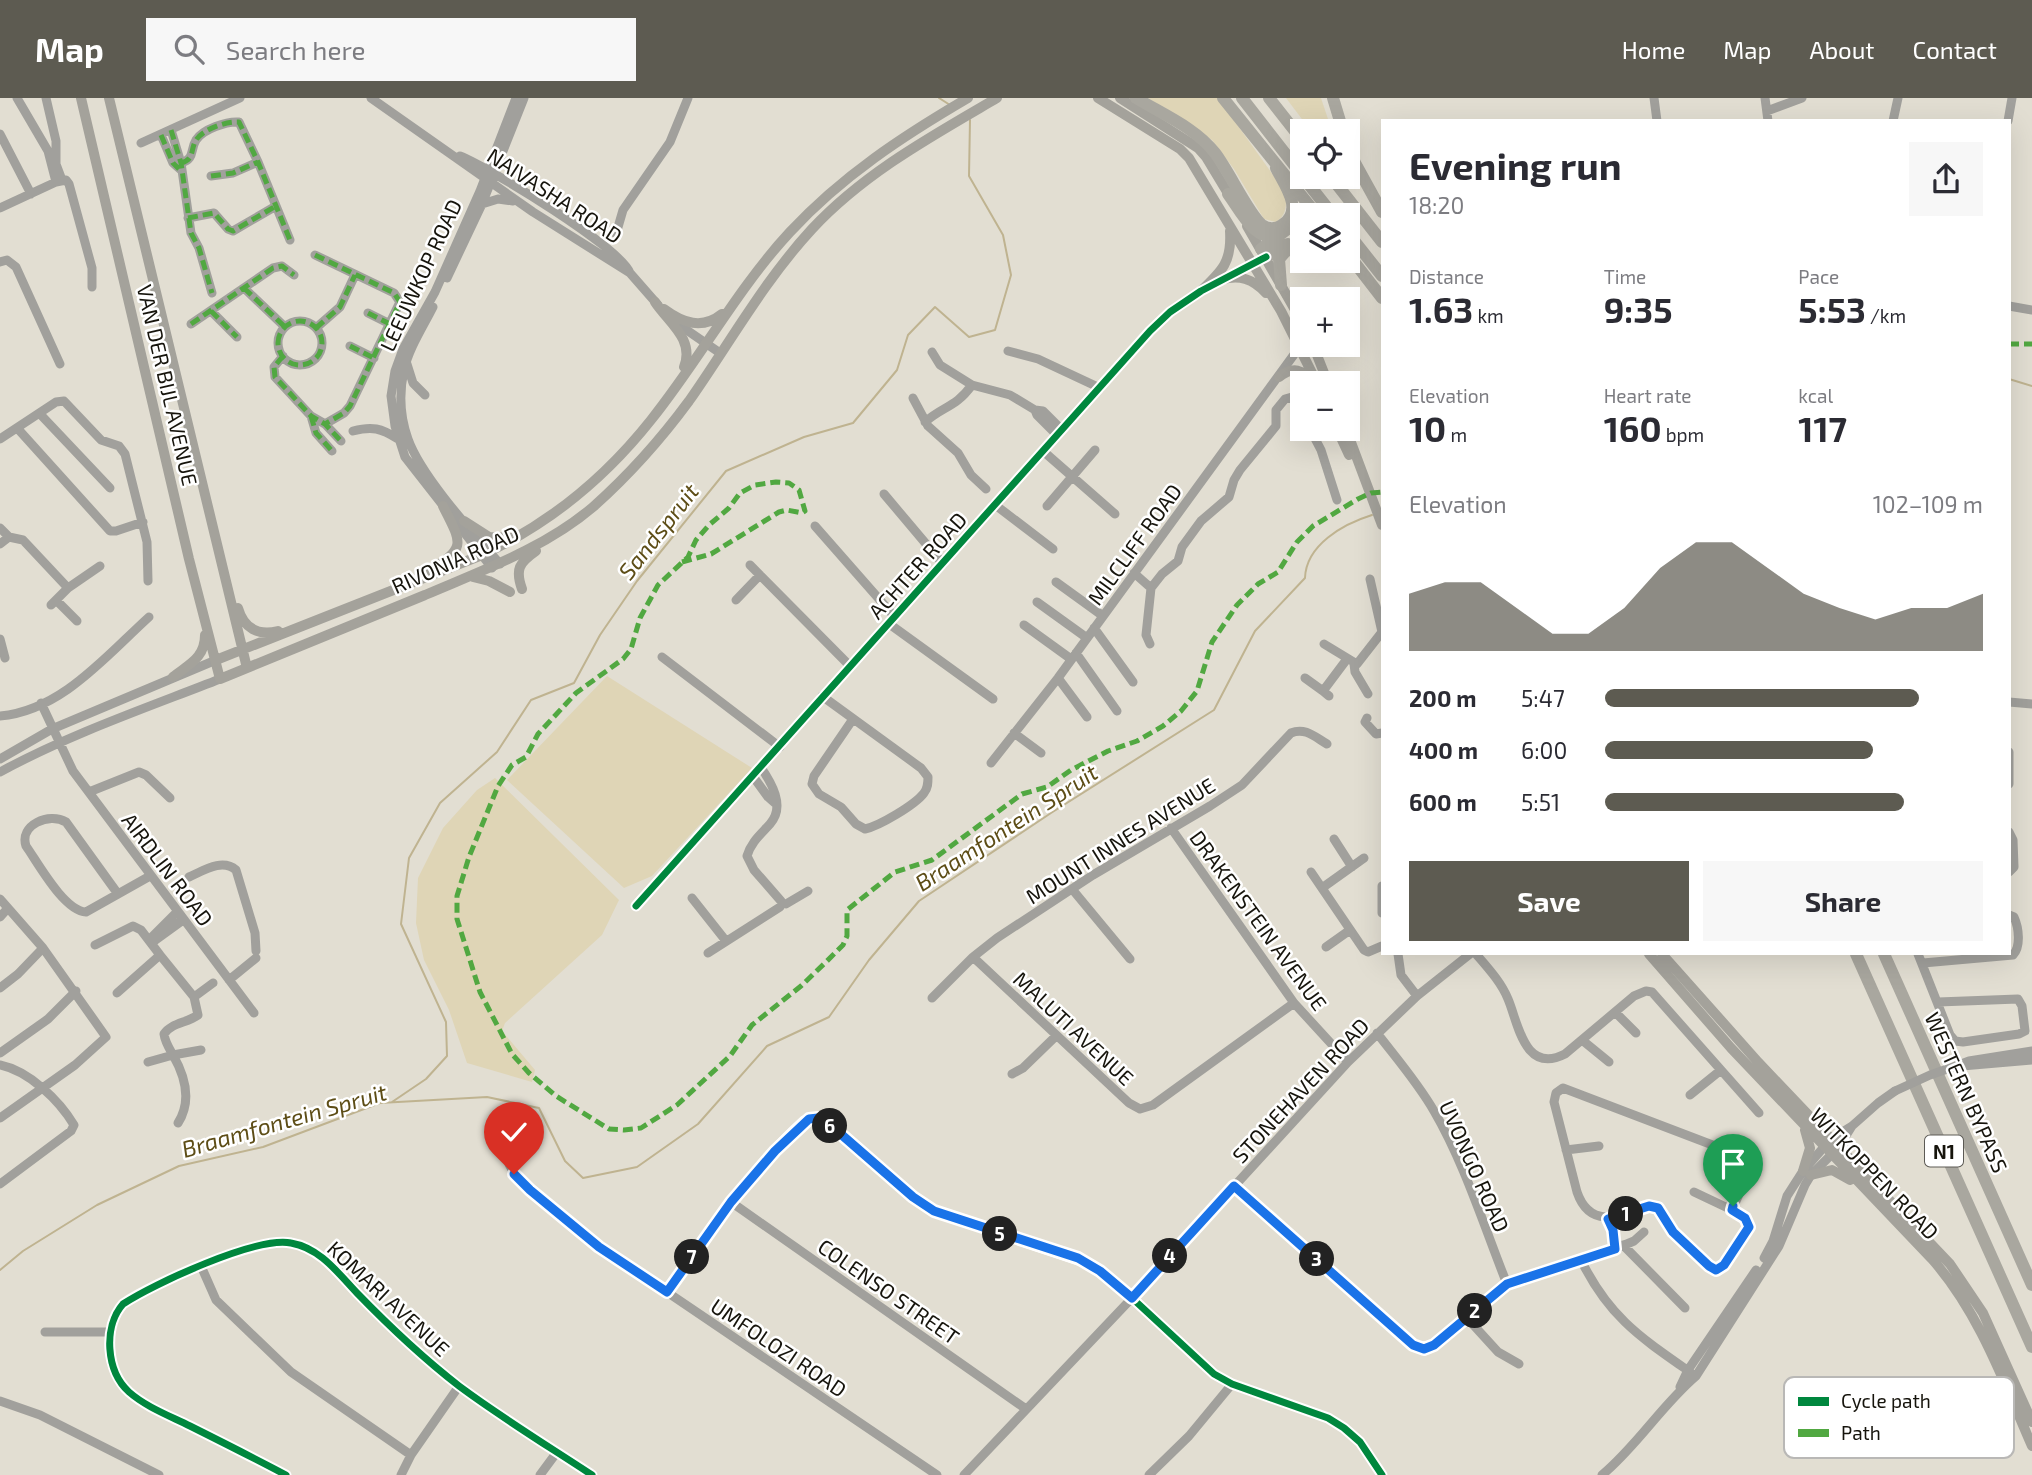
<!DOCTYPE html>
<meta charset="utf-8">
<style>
body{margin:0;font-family:"Exo 2",sans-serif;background:#f7f7f7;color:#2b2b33;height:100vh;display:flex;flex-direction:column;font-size:26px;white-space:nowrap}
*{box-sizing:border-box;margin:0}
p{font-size:23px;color:#7c7c81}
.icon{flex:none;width:38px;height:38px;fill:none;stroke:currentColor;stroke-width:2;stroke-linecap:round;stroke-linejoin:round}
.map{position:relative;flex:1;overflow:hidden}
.details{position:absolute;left:1381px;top:21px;width:630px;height:836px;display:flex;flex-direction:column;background:#fff;border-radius:0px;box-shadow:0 7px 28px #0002}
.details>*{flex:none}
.fabs{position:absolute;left:1290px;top:21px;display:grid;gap:14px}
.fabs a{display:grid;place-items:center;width:70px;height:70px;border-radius:0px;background:#fff;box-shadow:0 7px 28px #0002;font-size:35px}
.pin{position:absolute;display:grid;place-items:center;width:60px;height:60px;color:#fff;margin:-72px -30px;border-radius:50% 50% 50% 0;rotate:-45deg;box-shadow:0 0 7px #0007}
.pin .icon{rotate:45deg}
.km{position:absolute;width:35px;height:35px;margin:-18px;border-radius:50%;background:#222;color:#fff;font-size:19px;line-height:35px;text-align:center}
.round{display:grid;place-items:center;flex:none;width:74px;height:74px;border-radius:0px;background:#f7f7f7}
.headline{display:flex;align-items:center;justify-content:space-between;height:119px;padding:0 28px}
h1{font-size:38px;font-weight:700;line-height:52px}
.metrics{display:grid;grid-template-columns:repeat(3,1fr);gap:10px;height:119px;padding:7px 28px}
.metrics div{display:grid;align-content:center}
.metrics b{font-size:35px;font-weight:700}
.metrics small{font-size:19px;font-weight:400}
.metrics p{font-size:19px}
.chart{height:196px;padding:14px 28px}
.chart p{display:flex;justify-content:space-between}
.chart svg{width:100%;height:126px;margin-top:7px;fill:#5d5b51;opacity:.7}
.action{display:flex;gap:14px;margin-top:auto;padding:14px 28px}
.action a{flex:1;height:80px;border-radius:0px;background:#5d5b51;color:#fff;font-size:28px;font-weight:700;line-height:80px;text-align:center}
.action a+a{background:#f7f7f7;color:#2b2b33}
ul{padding:0 28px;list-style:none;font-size:23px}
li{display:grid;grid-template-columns:112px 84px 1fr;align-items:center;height:52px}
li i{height:18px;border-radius:9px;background:#5d5b51}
header{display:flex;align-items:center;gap:42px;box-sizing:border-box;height:98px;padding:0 35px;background:#5d5b51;color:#fff}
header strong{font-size:33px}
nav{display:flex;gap:38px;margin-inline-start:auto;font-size:24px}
.search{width:490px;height:63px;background:#f7f7f7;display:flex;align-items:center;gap:18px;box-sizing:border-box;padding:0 24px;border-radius:0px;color:#7c7c81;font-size:26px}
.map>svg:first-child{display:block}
.green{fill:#dfd5b6}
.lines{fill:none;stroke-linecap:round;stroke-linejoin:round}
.stream{stroke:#bfb390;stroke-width:2}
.minor{stroke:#a1a09c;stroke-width:9}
.major{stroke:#a4a29b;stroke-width:10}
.highway{stroke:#a9a79f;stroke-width:12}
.minor-bridge{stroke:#a1a09c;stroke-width:9}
.quiet{stroke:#51a841;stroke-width:5;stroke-dasharray:10 5;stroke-linecap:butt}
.cycleway-casing{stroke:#fff;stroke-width:11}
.cycleway{stroke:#00873e;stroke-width:7}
.route-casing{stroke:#fff;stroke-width:14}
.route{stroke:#1a73e8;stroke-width:9}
.labels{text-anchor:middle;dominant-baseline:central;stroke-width:5;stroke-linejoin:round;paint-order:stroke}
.shield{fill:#fff;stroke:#5c5a55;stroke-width:2}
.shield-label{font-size:19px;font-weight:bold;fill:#16140c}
.street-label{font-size:21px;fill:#16140c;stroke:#fff}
.water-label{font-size:23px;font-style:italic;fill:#5d4d16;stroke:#fff}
.key{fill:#fff;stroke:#b9b8b6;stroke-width:2}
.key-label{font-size:19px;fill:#16140c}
</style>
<header>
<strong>Map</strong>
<div class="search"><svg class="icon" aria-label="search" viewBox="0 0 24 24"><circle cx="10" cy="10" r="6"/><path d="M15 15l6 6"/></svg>Search here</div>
<nav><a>Home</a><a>Map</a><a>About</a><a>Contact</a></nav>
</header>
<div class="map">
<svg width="2032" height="1377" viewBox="0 0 2032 1377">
<rect width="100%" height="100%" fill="#e2ded2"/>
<path class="green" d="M1148,0H1218L1286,95C1286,109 1287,116 1276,124L1264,121L1234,71L1212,42Z
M1286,0H1321L1332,33H1311Z
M607,578L752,670L652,778L624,790L507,682Z
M495,680L619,802L602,837L505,925L502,933L535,972L532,984L467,965L449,912L424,862L416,825L418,780L443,730L477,692Z"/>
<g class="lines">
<path class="stream" d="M939,0L950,7
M2009,281L2032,288
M392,1004L426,981L447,958L446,924L401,826L409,760L440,705L497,654L531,602L574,585L600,537L637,483L726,373L804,339L853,325L897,272L908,237L935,209L969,239L995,232L1011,177L1003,137L969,78L970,22
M0,1172L23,1153L97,1107L179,1068L263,1049L380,1005L487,999L539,1010L565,1063L583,1080L637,1069L698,1026L767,948L829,919L869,862L919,803L1051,715L1214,612L1255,533L1305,480C1306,447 1343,426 1372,417"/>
<path class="minor" d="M17,0L48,53L56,84
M46,0L56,43V66L62,82
M371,0L533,114L630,175L658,207
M1654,0L1657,23
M1765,0L1768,23
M1767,13L1802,0
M1893,23L1898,0
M2008,23L2012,0
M171,32L181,65L191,135L199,150L212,195
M0,36L31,96
M161,37L173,65L182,73
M141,45L240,0
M460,58C490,70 621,150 630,175
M181,65C195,61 190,52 196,42C203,31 227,23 239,24L258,64L290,142
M211,78L233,75L258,64
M482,106L498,101L513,103
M0,110L56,84L66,82L69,86L92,170V189
M188,120L214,115L228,131L233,133L276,108
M616,136L623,112L670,44L688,0
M315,157L394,195L400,204L350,308L344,315L325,326
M0,164L7,162L16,169L60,266
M1227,179L1266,159
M447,180L482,106L524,0
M244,190L285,229
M2009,208L2032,212
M433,209C423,229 409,250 404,272C399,295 400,319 408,341C421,378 473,435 500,466
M211,213L237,239
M368,215L390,226
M278 245a22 22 0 1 1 44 0a22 22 0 1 1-44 0Z
M675,224L720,255
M191,226L273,170L282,168L294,177
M316,230L340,209L355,177
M350,248L374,260
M1008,253L1038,261L1100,290
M932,254L940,267L972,287L1010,297L1035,312L1043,313L1062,332
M283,258L274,269L275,279L311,318L325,326L341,343
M407,266L413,285L425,297
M913,300L928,328L958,355L971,377L986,391
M1035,312L1037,317L1057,337
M40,316L110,390
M311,318L316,335L332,353
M925,324C945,307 955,310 972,287
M18,331L110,433H116L143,424
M1310,331L1321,352L1337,402
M353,333C372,328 381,330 398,341
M0,341L56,304L64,303L101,342L119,348L125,356L147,444L148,483
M1043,353L1115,416
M884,396L943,466
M994,406L1053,451
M1047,408L1095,352
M815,428L894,518
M0,430L9,439L23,442L68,490
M0,446L9,439
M750,467L850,568
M492,470L405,359L395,328L391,298L395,273L403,251L435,194L480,93L516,0
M1134,475L1151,490L1146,537L1150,546
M1370,481L1382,534
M1056,484L1103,518
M1151,490L1162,476L1178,463L1182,449L1201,423L1229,399L1234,382L1240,372L1276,328V312L1285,301L1292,299L1302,314
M56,502L77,523
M736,502L760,477
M1037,504L1087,540
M51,507L68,490L100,468
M888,525L993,601
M1024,527L1071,561
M1094,530L1133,584
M0,541L5,560
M1324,546L1357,566L1382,534
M1076,555L1117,613
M662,559L780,649
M1354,566L1355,574L1368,596
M1058,580L1087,619
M1305,580L1323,593
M822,598L921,670L928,679C928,685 928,690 924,695C915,707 879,728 865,731L856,726L841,709L819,696L812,686L814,678L853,621
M1329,598L1323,593L1347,561
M2009,604L2032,606
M41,605L73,673L254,915
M0,618C61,613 106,558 149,519
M1367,620L1365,624L1376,636L1382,635
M1014,635L1041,655
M2009,654V686
M0,661L52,631L216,562
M991,665L1058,580L1301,247
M760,668C771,684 786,708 770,726C761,736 751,744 747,758L754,772L781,803
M0,674C70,636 146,610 220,581
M752,677L768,699L777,707
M89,694L139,674L146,677L170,700
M1171,730L1294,905L1348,964
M2009,734L2013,742L2014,769L2009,774
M1334,741L1352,769
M1311,774L1364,852L1368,854L1382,848
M189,779C203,773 222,760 236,772L255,835L256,853
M1382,788V815
M1322,790L1364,760
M1072,791L1130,861
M118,796L66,724C49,714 19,727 26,748C38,765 64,813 86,814L150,778
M692,800L726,843
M0,801L43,850L106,939L75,967L0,1020
M786,806L808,793
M636,808L1150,233L1170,214L1205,190
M0,819L8,810
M149,842L177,814
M154,843L183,822
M95,847L133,828L141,832L160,857
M1326,849L1350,832
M708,855L780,809
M1398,856L1401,877L1417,898
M1476,856C1488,870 1501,884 1508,901C1518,924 1524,977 1565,956L1634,898L1646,893L1652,894L1759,1015
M1918,856L1950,937L1955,943L1963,944L2019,936L2025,933L2022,908L2018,901L1938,904
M973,859L1129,1005L1140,1011L1153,1007L1294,905
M1923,865L2013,857C2021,849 2019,830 2014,819L2009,817
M229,882L256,860
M0,890L18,876L43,850
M117,895L160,857L194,899L213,885
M932,900L973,859L997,840L1093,777L1210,708L1242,687L1291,635C1305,629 1315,639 1327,646
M1615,914L1636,935
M1377,935C1397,961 1418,985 1434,1013C1464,1064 1485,1131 1507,1186
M1582,942L1609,964
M0,955L48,921L76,893
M148,964L173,957L201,952
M0,967C29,973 59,1002 74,1027L71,1033L0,1086
M1956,968L1969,963L2032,953
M1962,968L2032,962
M1012,976L1023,970L1056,938
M1563,990L1744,1059L1750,1064V1072L1732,1112L1745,1120L1749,1129L1722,1170L1716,1172L1713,1171L1673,1134L1656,1108H1649C1621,1118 1590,1132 1577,1094L1554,1004L1556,995Z
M1690,997L1721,972
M178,1025C192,1003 185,978 173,957C169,950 165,944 164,936C171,925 187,925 198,917L194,899
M1566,1052L1599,1048
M509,1066L516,1079L523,1086L599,1148L937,1377
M1234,1088L1419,1250H1429L1434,1247L1507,1186L1615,1151L1634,1143L1644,1134
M1694,1094L1732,1112
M731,1104L1026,1311
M1608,1121L1613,1132L1615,1151
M1623,1147L1685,1210
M1764,1160L1773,1143L1787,1098L1803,1073L1831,1041L1852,1028L1878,1005L1895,993
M1581,1162C1609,1219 1640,1239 1690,1274
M201,1168L216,1202L291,1274L411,1357
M667,1194C709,1135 750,1072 804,1023L814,1020L823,1022L913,1099L934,1113L1090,1166L1132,1200L1214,1276L1232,1286L1328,1320L1344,1330L1360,1344L1382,1377
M1467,1220L1498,1254L1519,1266
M45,1234H109
M1680,1289L1688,1272L1756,1172
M0,1303L40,1317L159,1377
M286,1377C254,1360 222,1344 190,1328C170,1318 146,1309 129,1294C106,1273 103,1229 123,1206C153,1186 257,1138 291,1145C320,1150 338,1175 357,1195C389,1228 423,1260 459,1288C502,1320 548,1348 592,1377
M401,1377L411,1357L459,1288
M540,1377L557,1354
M964,1377L1132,1200L1348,964L1417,898L1470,856
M1149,1377L1189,1338L1232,1286
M1602,1377C1637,1348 1661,1308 1696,1278L1779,1148L1805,1087L1811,1077L1839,1049L1852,1028"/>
<path class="major" d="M81,0L189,461L220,581C289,553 357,525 425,497C483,472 545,450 593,409C629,377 661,341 689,303C729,246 764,183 812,131C864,75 932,38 997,0
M109,0L247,570
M1098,0L1180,51L1189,60L1281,213L1317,285
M1120,0L1198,50L1206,59L1232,102
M1247,128L1302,224
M1221,182C1239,176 1253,181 1266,195
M1201,193C1222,173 1232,164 1230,133
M655,204C668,224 695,241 684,269
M664,211C683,225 702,232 722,216
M1313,247L1328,285
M1279,279C1293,268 1303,271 1313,285
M1337,331L1349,357
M1346,331L1382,427
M464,423L489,439L513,440
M430,472C469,450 460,443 443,408
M473,479L489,483L510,494
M522,491C515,471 519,465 536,453
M238,510C244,531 258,538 278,533
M216,562L482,457C549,426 605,380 651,322C700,261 737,191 790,134C842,78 903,38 968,0
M173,579C189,566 205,560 205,537
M1649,856L1731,950L1932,1161C1979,1214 2004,1284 2032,1348
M1662,856L1758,964L1950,1166L1983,1215L2032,1324
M1803,1073L1810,1050L1805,1032
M1811,1077L1832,1072L1850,1082"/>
<path class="highway" d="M1136,0C1162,16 1196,30 1215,55C1229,73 1248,115 1262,127C1268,131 1276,131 1282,127C1305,113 1284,86 1276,70
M1223,0L1317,117
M1242,0L1302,77
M1269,0L1302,42
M1333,0L1343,33
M1348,45L1355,65L1382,114
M1303,79L1333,117
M1331,79L1382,144
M1228,96C1240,112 1256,147 1280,137
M1348,135L1382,178
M1261,151L1289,130
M1348,156L1382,200
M1266,159L1288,146
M1281,187L1279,161L1285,154L1302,145
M1856,856L2032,1249
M1884,856L2032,1187"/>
<path class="minor-bridge" d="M1895,993L1930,977L1956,968"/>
<path class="quiet" d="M171,32L181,65L191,135L199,150L212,195
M161,37L173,65L179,71
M181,65C195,61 190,52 196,42C203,31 227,23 239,24L258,64L290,142
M211,78L233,75L258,64
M188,120L214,115L228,131L233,133L276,108
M315,157L394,195L400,204L350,308L344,315L325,326
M244,190L285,229
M211,213L237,239
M368,215L390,226
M278 245a22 22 0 1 1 44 0a22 22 0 1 1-44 0Z
M191,226L273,170L282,168L294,177
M316,230L340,209L355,177
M2009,246H2032
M350,248L374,260
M283,258L274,269L275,279L311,318L325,326L341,343
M311,318L316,335L332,353
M682,464L711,456L779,414L787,412L802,415L805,413L799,392L789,385L776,384L755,387L740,395L729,410L709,427L696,442L688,459L658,487L640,520L631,551L623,561L576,595L538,636L526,659L512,667L498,688L469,759L457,798V821L480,894L512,956L529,975L556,998L609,1031L624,1032L641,1030L677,1007L730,958L752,927L801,888L827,863L843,847L847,838V812L895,774L932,762L1022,696L1047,689L1071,672L1108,653L1137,643L1163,628L1181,613L1197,593L1212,544L1237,507L1258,486L1278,474L1297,444L1313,428L1358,401L1371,395L1382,394"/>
<g class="cycleway-casing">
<path id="cycleway" d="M636,808L1150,233L1170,214L1201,193L1266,159
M667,1194C709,1135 750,1072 804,1023L814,1020L823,1022L913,1099L934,1113L1090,1166L1132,1200L1214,1276L1232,1286L1328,1320L1344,1330L1360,1344L1382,1377
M286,1377C254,1360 222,1344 190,1328C170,1318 146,1309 129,1294C106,1273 103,1229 123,1206C153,1186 257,1138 291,1145C320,1150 338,1175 357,1195C389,1228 423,1260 459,1288C502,1320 548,1348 592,1377"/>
</g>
<use href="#cycleway" class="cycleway"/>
</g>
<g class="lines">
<g class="route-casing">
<path id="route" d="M514,1076L530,1092L599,1149L667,1194L731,1104L775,1053L809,1021L818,1020L835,1031L913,1099L934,1113L1078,1160L1100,1173L1132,1200L1234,1088L1413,1247L1424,1251L1434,1247L1507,1186L1615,1151L1613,1132L1608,1121L1649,1108L1658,1110L1673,1134L1709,1168L1716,1172L1724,1167L1749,1129L1745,1120L1732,1112L1733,1108"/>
</g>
<use href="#route" class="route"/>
</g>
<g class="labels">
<rect class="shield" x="1925" y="1037.5" width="38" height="31" rx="5"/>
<g class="shield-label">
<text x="1944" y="1053">N1</text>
</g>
<g class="street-label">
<text transform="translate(555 97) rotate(33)">NAIVASHA ROAD</text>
<text transform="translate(420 177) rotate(-65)">LEEUWKOP ROAD</text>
<text transform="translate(168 287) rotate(77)">VAN DER BIJL AVENUE</text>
<text transform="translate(1134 446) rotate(-54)">MILCLIFF ROAD</text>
<text transform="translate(455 461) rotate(-24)">RIVONIA ROAD</text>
<text transform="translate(917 467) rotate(-48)">ACHTER ROAD</text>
<text transform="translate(1120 742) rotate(-32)">MOUNT INNES AVENUE</text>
<text transform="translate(168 771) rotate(53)">AIRDLIN ROAD</text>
<text transform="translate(1259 822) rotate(54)">DRAKENSTEIN AVENUE</text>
<text transform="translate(1074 930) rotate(43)">MALUTI AVENUE</text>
<text transform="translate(1300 992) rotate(-47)">STONEHAVEN ROAD</text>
<text transform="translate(1967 994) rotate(66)">WESTERN BYPASS</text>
<text transform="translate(1475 1068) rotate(66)">UVONGO ROAD</text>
<text transform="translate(1875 1075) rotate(46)">WITKOPPEN ROAD</text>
<text transform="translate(889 1193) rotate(35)">COLENSO STREET</text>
<text transform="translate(389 1200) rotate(43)">KOMARI AVENUE</text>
<text transform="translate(779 1249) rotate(34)">UMFOLOZI ROAD</text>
</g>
<g class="water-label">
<text transform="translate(658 433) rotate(-52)">Sandspruit</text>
<text transform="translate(1006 729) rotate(-33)">Braamfontein Spruit</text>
<text transform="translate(284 1022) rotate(-16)">Braamfontein Spruit</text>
</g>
</g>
<rect x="1784" y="1279" width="230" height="81" rx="10" class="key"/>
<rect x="1798" y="1299" width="31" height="9" fill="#00873e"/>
<rect x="1798" y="1331" width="31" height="8" fill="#51a841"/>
<g class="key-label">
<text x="1841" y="1310">Cycle path</text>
<text x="1841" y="1342">Path</text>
</g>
</svg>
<div class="fabs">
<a><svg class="icon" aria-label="locate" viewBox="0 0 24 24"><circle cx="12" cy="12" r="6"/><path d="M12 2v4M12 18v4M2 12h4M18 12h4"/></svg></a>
<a><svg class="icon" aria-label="layers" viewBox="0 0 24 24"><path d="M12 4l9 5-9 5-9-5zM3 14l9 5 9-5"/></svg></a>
<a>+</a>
<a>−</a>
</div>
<div class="pin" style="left:1733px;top:1108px;background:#1e9e55"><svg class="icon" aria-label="arrive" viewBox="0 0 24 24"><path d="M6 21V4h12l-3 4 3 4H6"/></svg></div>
<div class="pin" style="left:514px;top:1076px;background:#d93025"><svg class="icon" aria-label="check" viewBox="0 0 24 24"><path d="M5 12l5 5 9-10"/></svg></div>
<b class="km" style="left:1626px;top:1116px">1</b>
<b class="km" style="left:1475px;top:1213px">2</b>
<b class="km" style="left:1317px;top:1161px">3</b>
<b class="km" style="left:1170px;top:1158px">4</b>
<b class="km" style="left:1000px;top:1136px">5</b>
<b class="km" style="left:830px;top:1028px">6</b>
<b class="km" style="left:692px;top:1159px">7</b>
<section class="details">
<div class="headline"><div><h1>Evening run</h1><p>18:20</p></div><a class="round"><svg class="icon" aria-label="share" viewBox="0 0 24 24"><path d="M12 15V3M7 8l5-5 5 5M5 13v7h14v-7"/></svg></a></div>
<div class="metrics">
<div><p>Distance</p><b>1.63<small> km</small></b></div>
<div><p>Time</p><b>9:35</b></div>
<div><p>Pace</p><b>5:53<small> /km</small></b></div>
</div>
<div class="metrics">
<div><p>Elevation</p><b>10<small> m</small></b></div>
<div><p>Heart rate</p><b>160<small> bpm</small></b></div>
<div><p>kcal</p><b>117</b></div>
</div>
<div class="chart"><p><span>Elevation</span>102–109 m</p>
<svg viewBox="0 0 160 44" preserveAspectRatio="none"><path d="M0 44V24L10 20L20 20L30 29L40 38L50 38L60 29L70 15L80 6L90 6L100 15L110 24L120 29L130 33L140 29L150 29L160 24V44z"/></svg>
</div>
<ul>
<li><b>200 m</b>5:47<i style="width:83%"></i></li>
<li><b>400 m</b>6:00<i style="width:71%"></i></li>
<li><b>600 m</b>5:51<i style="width:79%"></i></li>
</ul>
<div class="action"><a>Save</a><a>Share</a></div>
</section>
</div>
